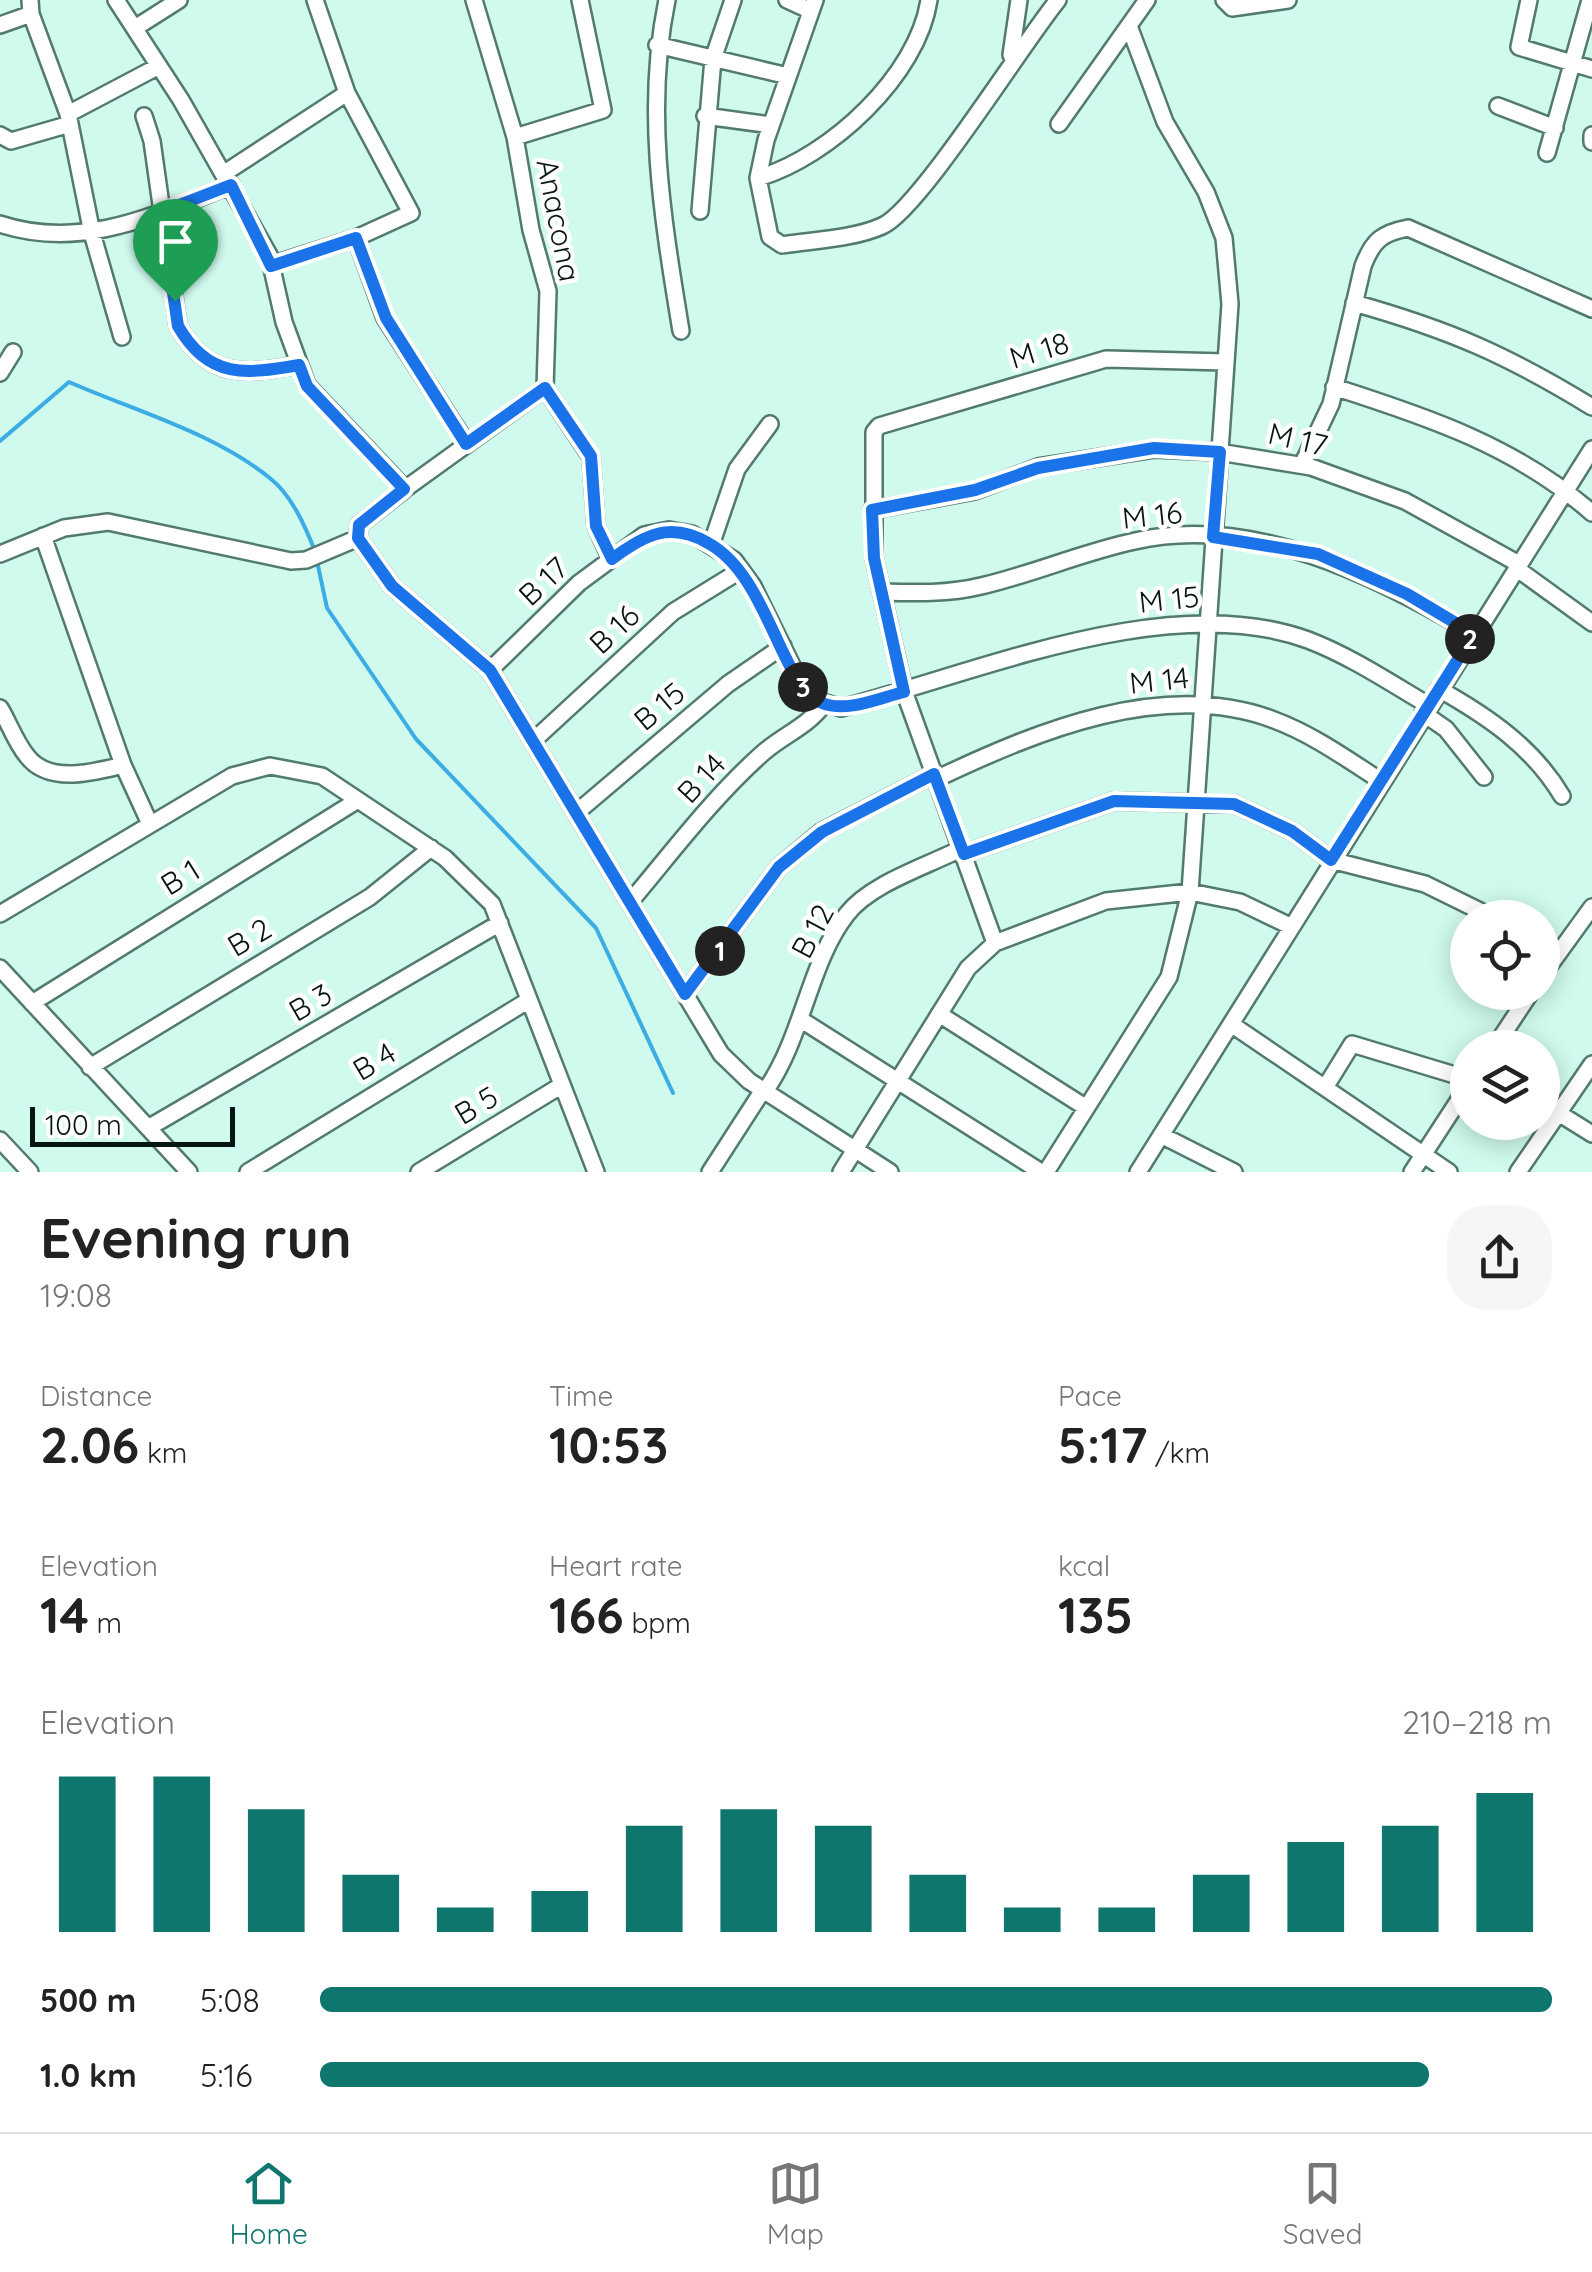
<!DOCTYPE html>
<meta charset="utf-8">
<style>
body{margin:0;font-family:Quicksand,sans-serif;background:#f6f6f6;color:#222;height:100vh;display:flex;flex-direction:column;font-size:38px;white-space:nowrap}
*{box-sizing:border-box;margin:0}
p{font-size:32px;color:#767676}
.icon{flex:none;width:55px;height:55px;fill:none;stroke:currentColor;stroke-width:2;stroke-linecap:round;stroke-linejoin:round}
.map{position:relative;height:1172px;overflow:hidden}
.details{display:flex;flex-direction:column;background:#fff;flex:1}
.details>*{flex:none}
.tools{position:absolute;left:1450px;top:900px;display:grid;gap:20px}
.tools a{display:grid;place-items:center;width:110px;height:110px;border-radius:50%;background:#fff;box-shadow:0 5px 25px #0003;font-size:50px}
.scale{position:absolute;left:30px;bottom:25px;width:205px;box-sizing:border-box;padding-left:10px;border:5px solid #061612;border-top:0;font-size:28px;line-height:35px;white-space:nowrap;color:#061612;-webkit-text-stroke:8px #fff;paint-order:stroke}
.pin{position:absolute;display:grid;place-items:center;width:85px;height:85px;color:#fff;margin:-102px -42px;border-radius:50% 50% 50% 0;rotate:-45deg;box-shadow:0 0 10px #0007}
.pin .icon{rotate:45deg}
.km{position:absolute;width:50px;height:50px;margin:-25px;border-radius:50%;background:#222;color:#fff;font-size:28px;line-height:50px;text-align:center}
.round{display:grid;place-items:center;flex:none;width:105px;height:105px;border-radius:40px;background:#f6f6f6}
.head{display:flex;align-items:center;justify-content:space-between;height:170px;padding:0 40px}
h1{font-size:55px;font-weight:800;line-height:75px}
.stats{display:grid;grid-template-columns:repeat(3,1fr);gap:15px;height:170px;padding:10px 40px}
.stats div{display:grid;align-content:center}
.stats b{font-size:50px;font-weight:800}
.stats small{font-size:28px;font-weight:400}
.stats p{font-size:28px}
.chart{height:280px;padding:20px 40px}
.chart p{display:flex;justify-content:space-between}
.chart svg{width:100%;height:180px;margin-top:10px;stroke:#0f766e;stroke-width:6}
ul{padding:0 40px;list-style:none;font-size:32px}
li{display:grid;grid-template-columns:160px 120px 1fr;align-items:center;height:75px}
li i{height:25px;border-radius:12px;background:#0f766e}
.tab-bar{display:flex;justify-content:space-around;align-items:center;height:140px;border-top:2px solid #e0e0e0;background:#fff;font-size:28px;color:#767676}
.tab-bar a{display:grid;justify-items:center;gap:5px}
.tab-bar .on{color:#0f766e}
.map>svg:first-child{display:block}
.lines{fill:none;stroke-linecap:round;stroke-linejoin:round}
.stream{stroke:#3cade4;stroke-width:4}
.minor-casing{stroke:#537a6f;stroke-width:20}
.minor{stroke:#fff;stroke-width:15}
.route-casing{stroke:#fff;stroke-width:20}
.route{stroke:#1a73e8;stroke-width:12}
.labels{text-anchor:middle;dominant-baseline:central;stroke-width:9;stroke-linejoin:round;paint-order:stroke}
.street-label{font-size:30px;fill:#061612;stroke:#fff}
</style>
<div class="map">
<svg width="1592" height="1172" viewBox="0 0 1592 1172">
<rect width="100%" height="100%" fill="#cffaed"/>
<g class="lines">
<path class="stream" d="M0,441L69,382C135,411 215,433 271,479C292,496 305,526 315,551
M317,561L327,608L416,739L596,928L673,1093"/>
<g class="minor-casing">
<path id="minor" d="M30,0L31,14L68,114L92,233L122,337
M116,0L181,100L269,255L284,322L307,385L405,489L359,525L358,538
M474,0L515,137L531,230L548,291L545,388L591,457L596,526L611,559
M667,0C644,111 663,221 681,331
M787,0L811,11
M815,0L766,140L758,178L770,237L782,245C813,240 853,239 882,226C919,210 1022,44 1058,0
M1224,0L1232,8L1288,0
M1529,0L1519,47L1592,69
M0,25L31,14
M135,28L179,0
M657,45L788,76
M1011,55L1019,0
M1498,106L1555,128
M68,114L159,66
M144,116L152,141L178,326C209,380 245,374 299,365
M705,116L771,125
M1059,124L1147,0
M0,135L11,141L70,124
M1592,135V142
M515,137L603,110L580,0
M1547,153L1590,0
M223,174L347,93
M758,178C830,157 918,75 929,0
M700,211L713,59L733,0
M0,224C82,251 155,215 231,185
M356,238L385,318L467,444
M271,265L356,238L411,213L347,93L315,0
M1354,303C1450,330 1507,355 1592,407
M0,373L13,352
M1334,387C1428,417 1517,447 1592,513
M1302,465L1331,404L1363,266C1373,240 1382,233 1408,228L1592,309
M405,489L545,388
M872,510L975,491L1038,467L1154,449L1219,452L1311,467L1405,501L1519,564
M43,536L123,765L150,824
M358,538L392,586L490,670L721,1054L749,1081L890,1172
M711,545L737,469L770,424
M0,554L64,528L108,522L291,561L306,560L358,538
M1516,568L1592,623
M882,592C914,593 949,594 981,586C1033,574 1083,552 1135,541C1252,514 1377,576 1474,634
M490,670L579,583L644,535L669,530L692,534L734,560L753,586L801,684L811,698L841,708C979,672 1170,589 1308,640C1350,656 1389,682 1428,705
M1439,689C1487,716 1533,747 1562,796
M0,708C9,723 16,743 27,756C49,785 94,772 123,765
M1423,713L1446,729L1484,777
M533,741L673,612L741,570
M936,779C1037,731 1164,678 1274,720C1312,734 1347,759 1381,781
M576,813L728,684L783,646
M964,854L1114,801L1234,804L1292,831L1331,860L1425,884L1484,913
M630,902C673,851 714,796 764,752C785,734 807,727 824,704
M0,914L232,776L270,766L322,776L445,858L492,904L596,1172
M995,943L904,691L874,558V432L879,426L1106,359L1226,362
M0,968L189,1172
M1542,976L1592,907
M685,994L779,867L821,832L934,774
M32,1003L358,800
M939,1014L1085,1107
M803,1021L1041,1172
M1231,1024L1449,1172
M1494,1048L1531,992
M90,1067L370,897L431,848
M1326,1086L1352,1044L1468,1079
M765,1091C803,1038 809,962 847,914C871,883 928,866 962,848
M1560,1114L1592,1134
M148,1128L500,923
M1161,1135L1234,1172
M0,1140L30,1172
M248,1172L529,1000
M419,1172L562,1085
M710,1172L763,1090
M841,1172L968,968L995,943L1106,901L1190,892L1240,902L1290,926
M1046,1172L1169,977L1190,892L1230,304L1224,238L1206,192L1165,122L1129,26
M1138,1172L1592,449
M1412,1172L1468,1086
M1518,1172L1592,1064"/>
</g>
<use href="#minor" class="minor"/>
</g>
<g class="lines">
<g class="route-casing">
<path id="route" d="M231,185L271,266L356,238L386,318L466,444L545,388L591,456L596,526L612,559C644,535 670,521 708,543C769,576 780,686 822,703C847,713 879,698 904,692L874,558L872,510L975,490L1038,468L1154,448L1220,452L1213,537L1318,554L1407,594L1474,634L1331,860L1292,831L1234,804L1114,801L964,854L934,774L822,832L779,867L685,994L490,670L392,586L358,538L359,525L404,489L307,386L299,365C246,374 209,380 178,326L161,212Z"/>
</g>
<use href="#route" class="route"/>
</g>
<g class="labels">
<g class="street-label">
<text transform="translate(559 220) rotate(79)">Anacona</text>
<text transform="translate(1039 350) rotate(-17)">M 18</text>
<text transform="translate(1298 439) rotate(13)">M 17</text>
<text transform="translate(1152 515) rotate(-6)">M 16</text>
<text transform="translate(543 581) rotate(-43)">B 17</text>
<text transform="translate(1169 599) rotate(-6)">M 15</text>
<text transform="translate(614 629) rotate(-43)">B 16</text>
<text transform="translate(1159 680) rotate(-6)">M 14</text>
<text transform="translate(659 706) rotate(-40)">B 15</text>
<text transform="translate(701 778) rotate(-47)">B 14</text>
<text transform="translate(180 877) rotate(-32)">B 1</text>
<text transform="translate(812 931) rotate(-62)">B 12</text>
<text transform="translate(249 937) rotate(-31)">B 2</text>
<text transform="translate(310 1002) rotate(-30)">B 3</text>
<text transform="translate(374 1061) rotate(-31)">B 4</text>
<text transform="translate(476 1105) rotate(-31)">B 5</text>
</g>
</g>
</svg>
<div class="tools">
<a><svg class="icon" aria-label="locate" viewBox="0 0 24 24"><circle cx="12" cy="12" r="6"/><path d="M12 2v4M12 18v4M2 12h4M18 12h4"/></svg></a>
<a><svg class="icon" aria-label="layers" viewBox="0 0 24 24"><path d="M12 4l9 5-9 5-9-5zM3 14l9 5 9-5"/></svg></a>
</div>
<div class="scale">100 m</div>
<div class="pin" style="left:175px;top:301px;background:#1e9e55"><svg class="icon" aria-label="arrive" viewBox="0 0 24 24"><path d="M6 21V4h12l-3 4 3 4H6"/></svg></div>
<b class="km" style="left:720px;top:951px">1</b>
<b class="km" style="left:1470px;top:639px">2</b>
<b class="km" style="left:803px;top:687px">3</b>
</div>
<section class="details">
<div class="head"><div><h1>Evening run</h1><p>19:08</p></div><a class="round"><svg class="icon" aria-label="share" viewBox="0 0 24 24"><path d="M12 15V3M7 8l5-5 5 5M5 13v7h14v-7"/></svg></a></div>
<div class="stats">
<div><p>Distance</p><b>2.06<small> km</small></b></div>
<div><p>Time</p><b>10:53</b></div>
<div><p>Pace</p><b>5:17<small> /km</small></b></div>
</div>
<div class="stats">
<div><p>Elevation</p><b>14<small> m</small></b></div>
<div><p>Heart rate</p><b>166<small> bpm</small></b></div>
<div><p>kcal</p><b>135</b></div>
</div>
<div class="chart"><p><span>Elevation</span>210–218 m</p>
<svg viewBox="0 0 160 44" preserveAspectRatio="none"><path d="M5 44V6M15 44V6M25 44V14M35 44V30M45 44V38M55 44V34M65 44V18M75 44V14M85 44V18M95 44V30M105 44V38M115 44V38M125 44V30M135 44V22M145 44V18M155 44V10"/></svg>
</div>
<ul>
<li><b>500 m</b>5:08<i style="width:100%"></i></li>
<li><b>1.0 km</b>5:16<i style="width:90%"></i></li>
</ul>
</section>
<nav class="tab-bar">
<a class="on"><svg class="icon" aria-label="home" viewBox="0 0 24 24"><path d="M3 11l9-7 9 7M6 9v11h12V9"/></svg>Home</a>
<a><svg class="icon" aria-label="map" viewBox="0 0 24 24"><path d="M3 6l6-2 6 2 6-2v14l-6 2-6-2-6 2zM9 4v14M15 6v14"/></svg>Map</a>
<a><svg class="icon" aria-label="saved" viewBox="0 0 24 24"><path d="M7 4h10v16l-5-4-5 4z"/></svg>Saved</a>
</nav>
